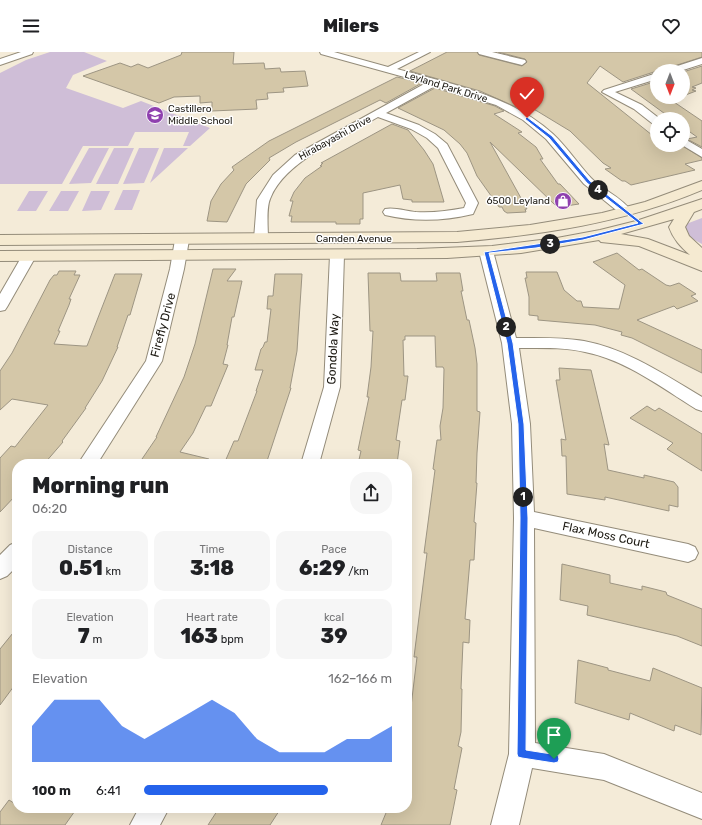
<!DOCTYPE html>
<meta charset="utf-8">
<style>
body{margin:0;font-family:Rubik,sans-serif;background:#f6f6f6;color:#202124;height:100vh;display:flex;flex-direction:column;font-size:15px;white-space:nowrap}
*{box-sizing:border-box;margin:0}
p{font-size:13px;color:#757577}
.icon{flex:none;width:22px;height:22px;fill:none;stroke:currentColor;stroke-width:2;stroke-linecap:round;stroke-linejoin:round}
.map{position:relative;flex:1;overflow:hidden}
.side{position:absolute;left:12px;top:407px;width:400px;height:354px;display:flex;flex-direction:column;background:#fff;border-radius:16px;box-shadow:0 4px 16px #0002}
.side>*{flex:none}
.needle{width:26px;rotate:180deg}
.fabs{position:absolute;left:650px;top:12px;display:grid;gap:8px}
.fabs a{display:grid;place-items:center;width:40px;height:40px;border-radius:50%;background:#fff;box-shadow:0 4px 16px #0002;font-size:20px}
.pin{position:absolute;display:grid;place-items:center;width:34px;height:34px;color:#fff;margin:-41px -17px;border-radius:50% 50% 50% 0;rotate:-45deg;box-shadow:0 0 4px #0007}
.pin .icon{rotate:45deg}
.km{position:absolute;width:20px;height:20px;margin:-10px;border-radius:50%;background:#222;color:#fff;font-size:11px;line-height:20px;text-align:center}
.round{display:grid;place-items:center;flex:none;width:42px;height:42px;border-radius:16px;background:#f6f6f6}
.summary{display:flex;align-items:center;justify-content:space-between;height:68px;padding:0 20px}
h1{font-size:22px;font-weight:800;line-height:30px}
.metrics{display:grid;grid-template-columns:repeat(3,1fr);gap:6px;height:68px;padding:4px 20px}
.metrics div{display:grid;align-content:center;border-radius:10px;background:#f6f6f6;text-align:center}
.metrics b{font-size:20px;font-weight:800}
.metrics small{font-size:11px;font-weight:400}
.metrics p{font-size:11px}
.chart{height:112px;padding:8px 20px}
.chart p{display:flex;justify-content:space-between}
.chart svg{width:100%;height:72px;margin-top:4px;fill:#2563eb;opacity:.7}
ul{padding:0 20px;list-style:none;font-size:13px}
li{display:grid;grid-template-columns:64px 48px 1fr;align-items:center;height:30px}
li i{height:10px;border-radius:5px;background:#2563eb}
header{display:flex;justify-content:space-between;align-items:center;height:52px;padding:0 20px;background:#fff;font-size:18px;font-weight:800}
.map>svg:first-child{display:block}
.green{fill:#cfbed7}
.building{fill:#d4c7a8;stroke:#9d9583}
.lines{fill:none;stroke-linecap:round;stroke-linejoin:round}
.street-casing{stroke:#948c7a;stroke-width:2}
.secondary-casing{stroke:#948c7a;stroke-width:2}
.street{fill:#fff;fill-rule:evenodd}
.secondary{fill:#f5ead1;fill-rule:evenodd}
.route{fill:#2563eb;stroke:#fff}
.labels{text-anchor:middle;dominant-baseline:central;stroke-width:3;stroke-linejoin:round;paint-order:stroke}
.far-street-label{font-size:10px;fill:#1c1912;stroke:#fff}
.far-poi-label{font-size:10px;fill:#1c1912;stroke:#fff;text-anchor:start}
.street-label{font-size:12px;fill:#1c1912;stroke:#fff}
</style>
<header><svg class="icon" aria-label="menu" viewBox="0 0 24 24"><path d="M4 6h16M4 12h16M4 18h16"/></svg>Milers<svg class="icon" aria-label="heart" viewBox="0 0 24 24"><path d="M12 20l-8-8c-3-5 5-10 8-4 3-6 11-1 8 4z"/></svg></header>
<div class="map">
<svg width="702" height="773" viewBox="0 0 702 773">
<rect width="100%" height="100%" fill="#f4ebd8"/>
<path class="green" d="M50,0H84L107,9L73,23L66,36L123,56L141,49L210,76L190,94H183L189,80H135L128,94H83L62,132H0V21L26,8Z
M89,96H109L91,131L69,132Z
M114,96H134L118,132H96Z
M139,96H159L144,131L123,132Z
M164,96H188L150,131Z
M123,138H140L132,158H114Z
M29,139H48L36,159H17Z
M61,139H79L68,159H49Z
M91,139H110L101,158L82,159Z
M702,166V192L687,184L684,177L686,172Z"/>
<path class="building" d="M182,0H234L233,12L264,11L265,17L280,16L281,20L305,19L308,34L283,36L284,40L267,41L268,47L256,48L257,57L212,59V50L200,51V44L174,45L159,51L83,24L120,11L131,15L138,12L148,16L181,3Z
M447,0H477L479,3L522,14L527,10L525,7L498,0H702V5L668,16L664,19H657L623,30L600,14L587,31L657,87V93H681L702,106V108L685,112L695,118L631,133L625,129H622L605,117L611,116L603,111L570,79L537,59L524,52L516,55L480,39L410,19Z
M702,14V31L692,35L696,36L692,38L696,39L683,44V20Z
M397,25L422,31L386,51L380,48L296,90L269,106L270,108L246,132L227,170L207,169L211,149L221,132L234,118L232,115L269,89Z
M657,29V45H679L671,48L702,69V95L687,87L697,85L683,75V67H672L631,37Z
M435,36L495,54L504,59L494,62L522,80L518,81L536,95L543,107H540L558,132H560L579,152L559,155L554,152L490,90L527,157H525L526,160L507,161L504,159L502,155H499L477,124L467,101L460,92L444,78L398,56Z
M392,72L408,78L424,98L433,112L444,150H412V148L403,147L400,133L363,141V167H360V172H336V170H291L292,164H289L293,149H290L294,140L305,126L322,114H320L323,111H321Z
M617,201L639,218L642,217L666,233L670,234L679,231L696,242L691,244L698,249L677,257L674,254L637,268L702,298V321L632,286L621,283L622,280L595,273L538,268V264L529,263V245L525,226H527L526,220H557L564,238L577,249H581L583,255L619,257L625,233L593,210Z
M213,217H236L227,229H242L234,265H232L227,293H228L223,312L228,313L211,354H206L193,381L180,400L209,407V412H142L145,408L142,407L157,385H156L184,325L195,292Z
M59,219H76L74,223H80L69,247H71L69,253L58,279H60L54,292L83,294H87L115,222H142L130,263H128L117,295H118L102,329L85,356H86L62,389L63,390L44,412H17V442L0,460V406L11,394L15,395L48,353L12,347L0,358V319L12,301L50,228L54,223H57Z
M368,221H400L401,229H437L436,221H460L463,239H461L467,268H469L475,296L477,312V359L480,360L477,401L476,431H477L474,470L476,471L474,508H470L465,567L470,568L469,591L463,590L461,637H462L461,680L458,694L462,696L454,737L457,738L450,773H381L388,756H407V670L409,671L417,605H414L427,501H424L435,418L433,417L437,388H441L440,374L443,356L444,317L443,315H436L435,284H405V288H403L404,324H408L405,348H402L396,388L400,389L397,412H358L361,399L358,398L369,345H367L371,315L373,279H370Z
M275,222H302L297,299L290,336H291L267,409L263,408L262,412H224L234,389H238L257,339H256L263,318H255L261,297L263,295L265,290H267L271,257H267L268,244H273Z
M559,316L591,318L609,393L604,392L608,418L644,426V423L674,430L678,435V455L669,453V459L605,445V448L567,442L566,404H562L561,387L566,388L556,328H560Z
M647,354L655,359L659,356L702,382V419L667,397L673,391L630,366Z
M562,512L610,523V531L642,538V534L666,540L667,543L702,557V594L677,584L587,563L588,554L560,548Z
M17,576V630L0,653V597Z
M578,608L608,616V618L650,629L653,616L702,636L701,683L675,673L674,679L630,661L629,668L575,651Z
M9,748L17,753V756H77L65,773H0V760Z
M219,756H281L270,773H208Z"/>
<g class="lines">
<g class="street-casing">
<path id="street" d="M21,0H33L32,2L0,13V7Z
M320,0H334L388,15L419,0H430L397,17C451,32 510,43 553,82C567,95 578,112 591,126C602,138 622,145 631,159L629,162H621L584,132L546,87L523,68L496,53L435,34L386,61L419,73L435,82L447,92L478,151L473,162C444,169 414,170 385,163L383,160L385,157C394,155 406,159 416,160C432,161 448,159 464,156L466,151L438,96L427,86L411,77L378,65C344,85 284,109 270,147C266,156 268,177 268,187L266,190H256L254,187L257,148L273,123L295,103L426,31L321,2Z
M478,0H492L525,8L526,10L522,13L479,2Z
M702,6V12L680,19H666L668,17Z
M657,21V27L615,40L642,53L660,67H657V73L653,72L634,57L602,40L604,38Z
M683,86L702,97V105L682,93H683Z
M182,184L187,185L189,188L184,217L162,309L97,412H78L146,309L170,217L175,188L177,185Z
M486,195L491,196L493,199L516,286C539,286 561,285 584,289C627,297 665,323 702,345V359L696,357C662,336 626,308 585,300C564,295 541,296 519,296L530,372L534,460L688,492L695,495L698,501L695,507L688,510L534,476L535,691L604,702L702,741V767L604,728L532,716L519,773H491L509,702L514,466L512,372L502,291L479,199L481,196Z
M337,199L342,200L344,203L340,335L319,412H301L324,335L330,203L332,200Z
M29,200L34,201L36,204L7,255L5,258L0,259V242L22,204L24,201Z
M17,490V514L7,524L0,527V503L10,493Z
M139,756H169L160,773H130Z"/>
</g>
<g class="secondary-casing">
<path id="secondary" d="M702,129V138C624,171 541,183 457,190L0,193V183L457,180L530,173L602,161L645,150Z
M702,147V157L694,160L685,175L689,184L702,196V219L639,194L601,190L599,188L521,201L447,206L0,209V199L417,197L492,194L557,186L600,178L636,169ZM674,167L669,175C673,187 681,195 690,203L648,187L621,182Z"/>
</g>
<use href="#street" class="street"/>
<use href="#secondary" class="secondary"/>
</g>
<path class="route" d="M527,65L552,84L590,129L644,172L583,188L536,196L489,201L513,291L524,372L528,466L526,698L558,703L559,707L558,710L554,711L522,706L518,705L517,702L520,466L518,372L507,291L484,200L583,185L638,171L587,131L549,86L525,67Z"/>
<defs>
<g id="school-disc" transform="scale(0.9)"><circle r="9.5" fill="#8f40af" stroke="#fff"/><path d="M0-5L7-2L0 1L-7-2ZM-4 1L0 2.5L4 1V4Q0 6-4 4Z" fill="#fff"/></g>
<g id="shop-disc" transform="scale(0.9)"><circle r="9.5" fill="#8f40af" stroke="#fff"/><path d="M-5-2.5h2.3a2.7 3.5 0 0 1 5.4 0H5L5.5 6h-11ZM-1.5-2.5h3a1.5 2.3 0 0 0-3 0Z" fill="#fff"/></g>
</defs>
<g fill-rule="evenodd">
<use href="#school-disc" x="155" y="63"/>
<use href="#shop-disc" x="563" y="149"/>
</g>
<g class="labels">
<g class="far-street-label">
<text transform="translate(446 35) rotate(17)">Leyland Park Drive</text>
<text transform="translate(335 86) rotate(-29)">Hirabayashi Drive</text>
<text x="354" y="187">Camden Avenue</text>
</g>
<g class="far-poi-label">
<text x="168" y="57">Castillero<tspan x="168" dy="12">Middle School</tspan></text>
<text x="550" y="149" text-anchor="end">6500 Leyland</text>
</g>
<g class="street-label">
<text transform="translate(163 273) rotate(-75)">Firefly Drive</text>
<text transform="translate(333 297) rotate(-87)">Gondola Way</text>
<text transform="translate(606 483) rotate(12)">Flax Moss Court</text>
</g>
</g>
</svg>
<div class="fabs">
<a><svg class="needle" viewBox="-14 -14 28 28"><path d="M0-13l5 13h-10z" fill="#e53935"/><path d="M0 13l5-13h-10z" fill="#757577"/></svg></a>
<a><svg class="icon" aria-label="locate" viewBox="0 0 24 24"><circle cx="12" cy="12" r="6"/><path d="M12 2v4M12 18v4M2 12h4M18 12h4"/></svg></a>
</div>
<div class="pin" style="left:554px;top:707px;background:#1e9e55"><svg class="icon" aria-label="arrive" viewBox="0 0 24 24"><path d="M6 21V4h12l-3 4 3 4H6"/></svg></div>
<div class="pin" style="left:527px;top:66px;background:#d93025"><svg class="icon" aria-label="check" viewBox="0 0 24 24"><path d="M5 12l5 5 9-10"/></svg></div>
<b class="km" style="left:523px;top:445px">1</b>
<b class="km" style="left:506px;top:275px">2</b>
<b class="km" style="left:550px;top:192px">3</b>
<b class="km" style="left:598px;top:138px">4</b>
<section class="side">
<div class="summary"><div><h1>Morning run</h1><p>06:20</p></div><a class="round"><svg class="icon" aria-label="share" viewBox="0 0 24 24"><path d="M12 15V3M7 8l5-5 5 5M5 13v7h14v-7"/></svg></a></div>
<div class="metrics">
<div><p>Distance</p><b>0.51<small> km</small></b></div>
<div><p>Time</p><b>3:18</b></div>
<div><p>Pace</p><b>6:29<small> /km</small></b></div>
</div>
<div class="metrics">
<div><p>Elevation</p><b>7<small> m</small></b></div>
<div><p>Heart rate</p><b>163<small> bpm</small></b></div>
<div><p>kcal</p><b>39</b></div>
</div>
<div class="chart"><p><span>Elevation</span>162–166 m</p>
<svg viewBox="0 0 160 44" preserveAspectRatio="none"><path d="M0 44V22L10 6L20 6L30 6L40 22L50 30L60 22L70 14L80 6L90 14L100 30L110 38L120 38L130 38L140 30L150 30L160 22V44z"/></svg>
</div>
<ul>
<li><b>100 m</b>6:41<i style="width:74%"></i></li>
</ul>
</section>
</div>
